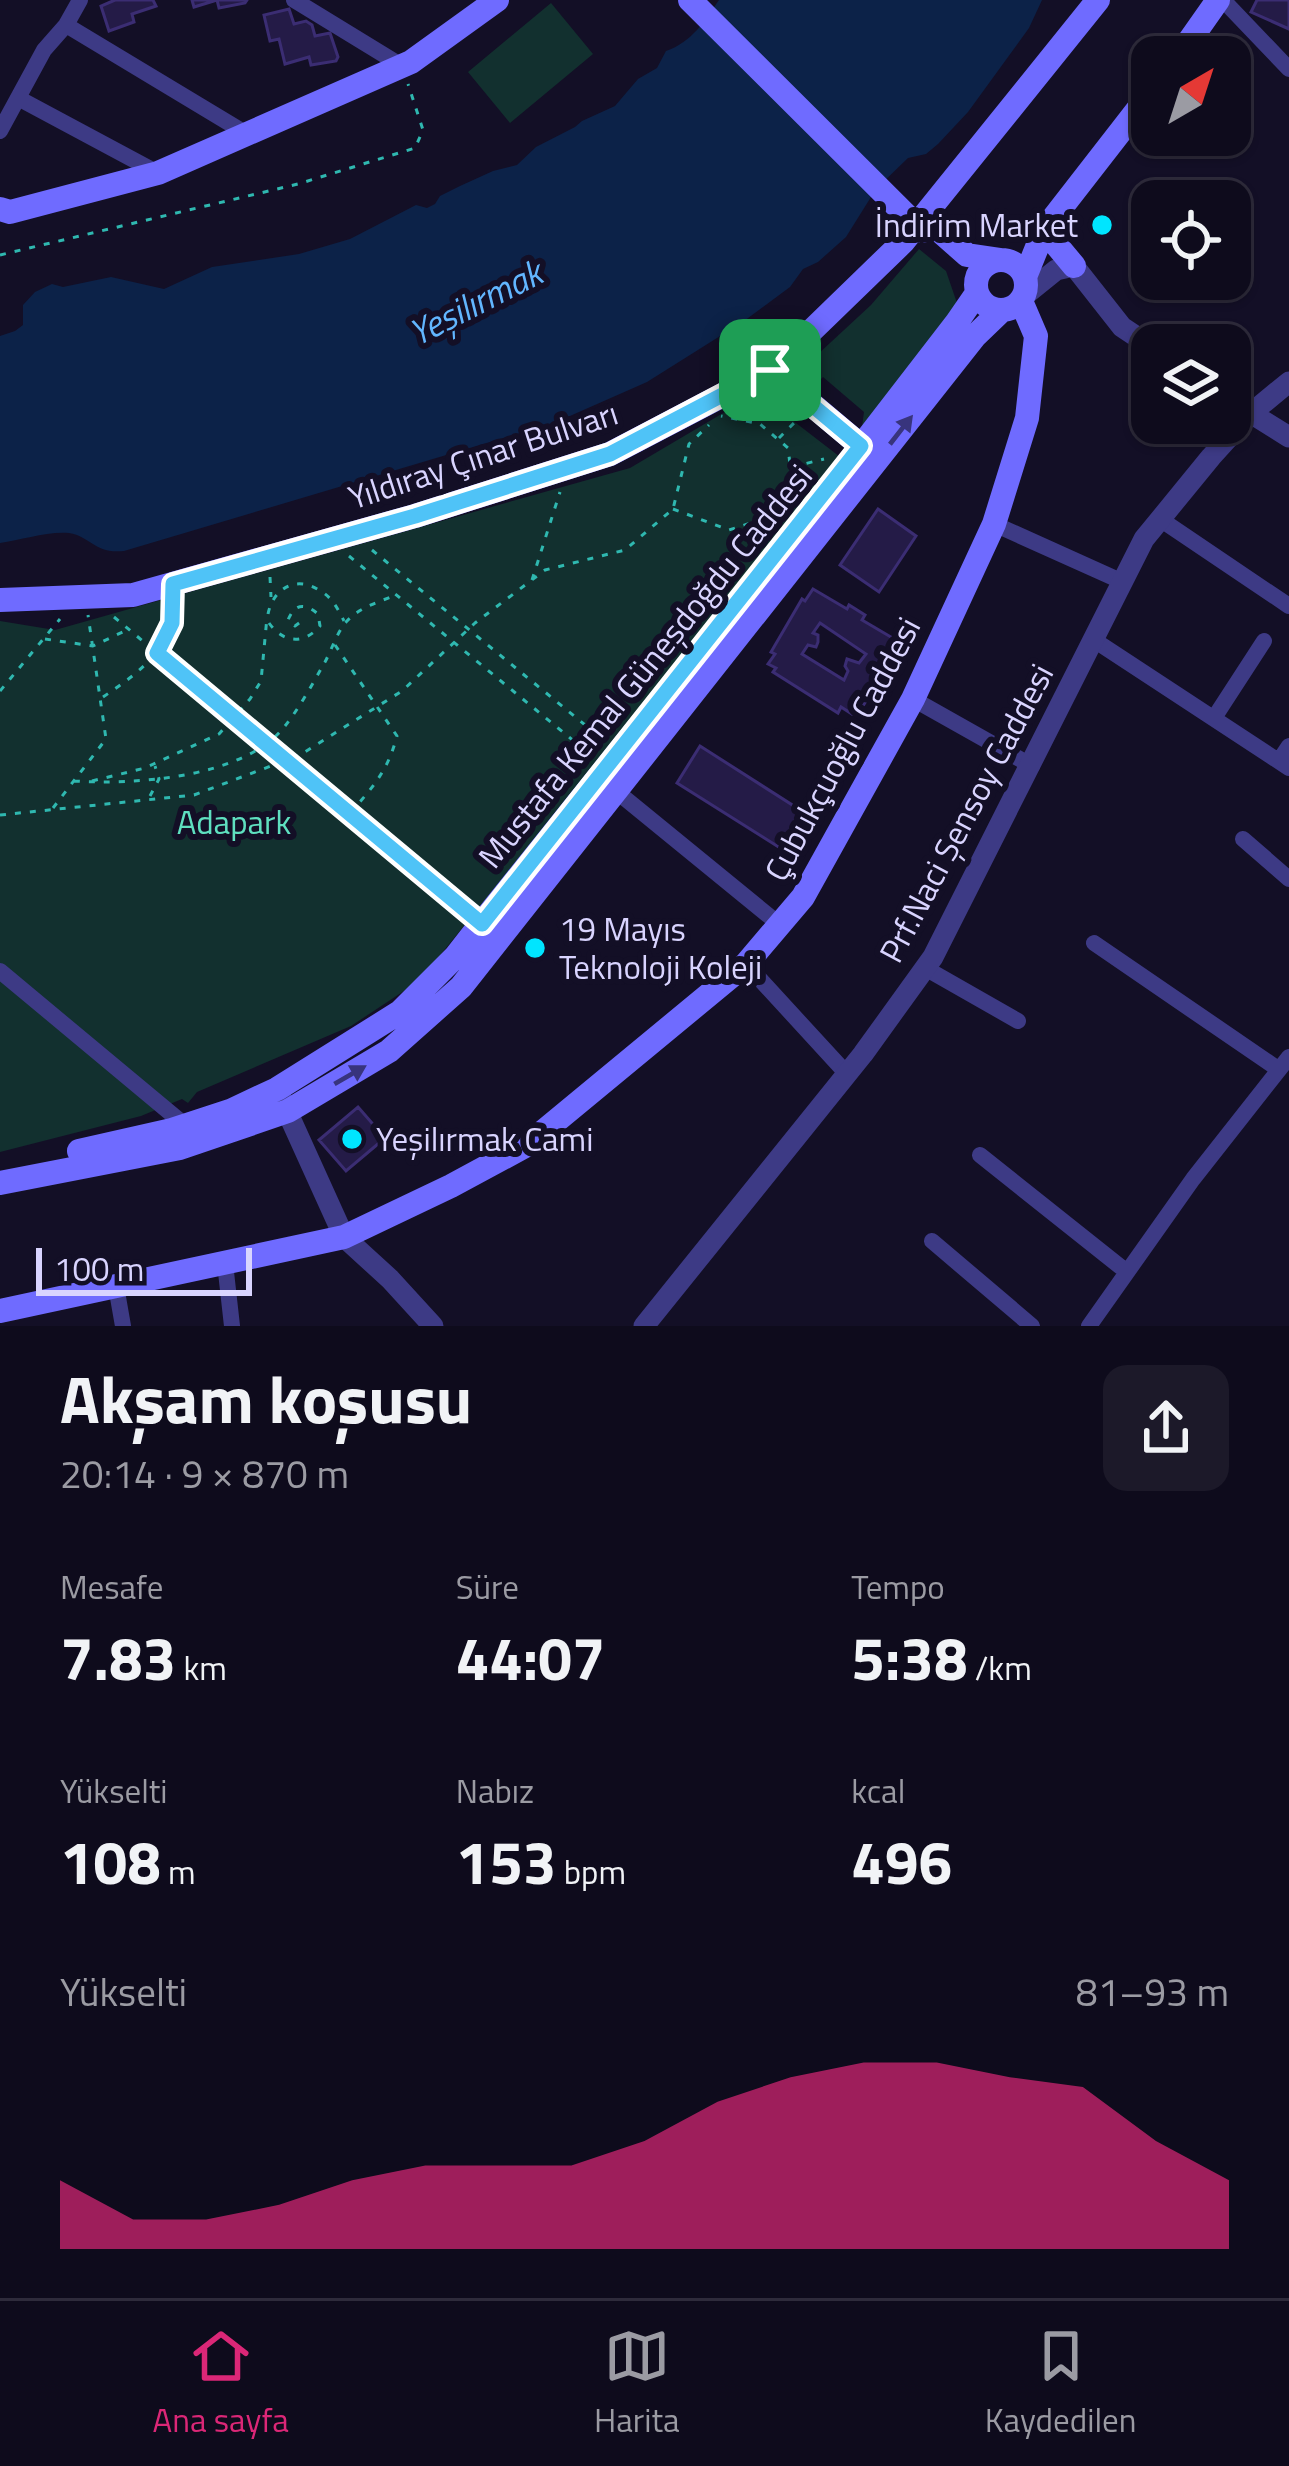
<!DOCTYPE html>
<html lang="tr">
<meta charset="utf-8">
<style>
body{margin:0;font-family:"Titillium Web",sans-serif;background:#1c1929;color:#f1f3f6;height:100vh;display:flex;flex-direction:column;font-size:45px;white-space:nowrap}
*{box-sizing:border-box;margin:0}
p{font-size:39px;color:#9b9ba3}
.icon{flex:none;width:66px;height:66px;fill:none;stroke:currentColor;stroke-width:2;stroke-linecap:round;stroke-linejoin:round}
.map{position:relative;height:1326px;overflow:hidden}
.panel{display:flex;flex-direction:column;background:#0e0b1c;flex:1}
.panel>*{flex:none}
.needle{width:78px;rotate:39deg}
.fabs{position:absolute;left:1131px;top:36px;display:grid;gap:24px}
.fabs a{display:grid;place-items:center;width:120px;height:120px;border-radius:24px;background:#0e0b1c;box-shadow:0 3px 9px #0004,0 0 0 3px #2e2b3b;font-size:60px}
.scale{position:absolute;left:36px;bottom:30px;width:216px;box-sizing:border-box;padding-left:12px;border:6px solid #d9d4ff;border-top:0;font-size:33px;line-height:42px;white-space:nowrap;color:#d9d4ff;-webkit-text-stroke:9px #130f26;paint-order:stroke}
.pin{position:absolute;display:grid;place-items:center;width:102px;height:102px;color:#fff;margin:-51px;border-radius:24px;box-shadow:0 6px 18px #0006}
.round{display:grid;place-items:center;flex:none;width:126px;height:126px;border-radius:24px;background:#1c1929}
.head{display:flex;align-items:center;justify-content:space-between;height:204px;padding:0 60px}
h1{font-size:66px;font-weight:700;line-height:90px}
.figures{display:grid;grid-template-columns:repeat(3,1fr);gap:18px;height:204px;padding:12px 60px}
.figures div{display:grid;align-content:center}
.figures b{font-size:60px;font-weight:700}
.figures small{font-size:33px;font-weight:400}
.figures p{font-size:33px}
.chart{height:336px;padding:24px 60px}
.chart p{display:flex;justify-content:space-between}
.chart svg{width:100%;height:216px;margin-top:12px;fill:#db2777;opacity:.7}
.tabs{display:flex;justify-content:space-around;align-items:center;height:168px;border-top:3px solid #2e2b3b;background:#0e0b1c;font-size:33px;color:#9b9ba3}
.tabs a{display:grid;justify-items:center;gap:6px}
.tabs .active{color:#db2777}
.map>svg:first-child{display:block}
.green{fill:#12302f}
.water{fill:#0c2248}
.building{fill:#241b47;stroke:#3b2d73;stroke-width:3;fill-rule:evenodd}
.lines{fill:none;stroke-linecap:round;stroke-linejoin:round}
.path{stroke:#2fb8b0;stroke-width:3;stroke-dasharray:6 9;stroke-linecap:butt}
.minor{stroke:#3d3a85;stroke-width:16}
.tertiary{stroke:#3d3a85;stroke-width:21}
.secondary{stroke:#6f6bff;stroke-width:24}
.secondary-bridge{stroke:#6f6bff;stroke-width:24}
.oneway{fill:#38347d}
.route-casing{stroke:#fff;stroke-width:24}
.route{stroke:#4fc3f7;stroke-width:15}
.poi-dot{fill:#00e5ff;stroke:#130f26;stroke-width:4.5}
.labels{text-anchor:middle;dominant-baseline:central;stroke-width:12;stroke-linejoin:round;paint-order:stroke}
.poi-label{font-size:33px;fill:#d9d4ff;stroke:#130f26;text-anchor:start}
.street-label{font-size:33px;fill:#d9d4ff;stroke:#130f26}
.park-label{font-size:33px;fill:#5fe0c0;stroke:#130f26}
.water-label{font-size:36px;font-style:italic;fill:#62b6ff;stroke:#130f26}
</style>
<div class="map">
<svg width="1289" height="1326" viewBox="0 0 1289 1326">
<rect width="100%" height="100%" fill="#130f26"/>
<path class="green" d="M551,3L593,54L510,123L468,72Z
M919,249L946,271L958,306L862,427L864,412L823,377L807,393L790,380L871,305Z
M757,393L844,460L419,981L351,1026L197,1092L188,1103L182,1099L141,1116L0,1152V621L55,630L630,468Z"/>
<path class="water" d="M719,0H1042L1029,28L968,112L938,144L926,154L908,158L876,189L846,237L818,262L803,269L790,287L744,321L647,382L554,423L124,551C94,554 92,537 69,533C48,531 21,540 0,543V336L15,331L23,325V305L35,292L52,284L63,287L111,277L164,289L212,267L299,254L350,239L416,205L427,208L435,204L440,196L460,186L493,171L517,165L536,147L575,127L582,121L615,106L638,79L657,68L666,51C692,42 704,22 719,0Z"/>
<path class="building" d="M153,0L156,6L132,14L134,22L109,31L101,6L115,0Z
M192,0H247L245,3L219,8L217,0L194,7Z
M1257,0H1289V29L1251,12Z
M289,9L294,24L306,21L312,25L315,36L330,33L338,57L336,61L311,65L309,57L285,64L279,39L270,41L264,15Z
M878,509L916,536L879,592L840,565Z
M813,589L847,609L849,605L865,615L862,620L896,640L889,653L893,656L863,706L858,703L852,714L841,707L838,713L773,672L776,668L768,664L775,654L771,652L802,599L805,601ZM820,623L866,654L859,663L847,659L845,666L848,671L844,680L802,654L808,645L816,647L818,642V635L813,633Z
M700,746L819,822L796,858L677,783Z
M358,1107L385,1138L346,1171L319,1140Z"/>
<g class="lines">
<path class="path" d="M0,255L298,184L415,148L423,130L408,84
M747,420L756,401
M779,438L798,419
M792,467L824,459
M673,509L729,530L769,517L793,488L788,448L760,424L721,416
M372,550L601,738
M349,556L592,756
M270,577L271,597
M532,580L560,492
M268,614C273,589 295,575 319,590C332,597 338,609 344,621
M114,617L466,911
M269,623C283,643 304,645 320,626L318,614C305,603 295,603 288,620L295,626L302,621
M45,639L93,646L127,630
M335,645L397,736C388,770 374,786 351,812
M0,691L60,619
M103,697C137,674 172,650 173,605
M74,781C134,785 245,778 285,726C300,707 313,683 325,662C332,649 337,632 347,621C360,607 379,602 396,595
M92,781L145,768L219,734L250,699L261,681L267,617
M150,796L159,779L155,766
M53,808L106,739L88,615
M0,815L194,795L300,755L402,691L475,623L545,570L625,550L673,509L689,444L709,425"/>
<path class="minor" d="M294,0L402,66
M1223,0L1289,69
M66,25L247,134
M18,98L158,173
M0,131L44,50L66,25L80,0
M1160,519L1289,606
M994,524L1123,582
M1094,640L1289,768
M913,699L1032,766
M1214,718L1264,641
M1279,761L1289,746
M616,791L780,925
M1243,839L1289,879
M1094,943L1278,1069
M746,964L847,1074
M925,968L1018,1021
M0,971L186,1126
M980,1155L1127,1272
M932,1241L1032,1326
M225,1263L232,1326
M116,1286L123,1326
M1089,1326L1193,1179L1289,1057"/>
<path class="tertiary" d="M1025,295L1056,270L1074,266L1122,327L1152,347
M1230,400L1289,437
M277,1089L344,1237L390,1279L433,1326
M644,1326L863,1054L933,957L1144,539L1211,457L1250,414L1289,382"/>
<path class="secondary" d="M1178,57L1218,0
M0,209L10,212L158,173L411,62L497,0
M933,225L967,255L1001,260
M1036,237L1044,230L1074,266
M976 285a25 25 0 1 1 50 0a25 25 0 1 1-50 0Z
M1025,277L1044,230L1152,91
M771,370L861,446
M0,600L133,595L415,516L610,454L771,370L903,242L1098,0
M79,1151L172,1130L230,1111L277,1089L400,1012L456,956L481,924L795,532L957,322L977,293
M0,1183L180,1148L288,1111L389,1051L461,987L975,336L1001,311
M0,1311L344,1237L451,1186L527,1145L746,964L803,897L913,699L994,524L1027,418L1036,336L1021,301"/>
<path class="secondary-bridge" d="M690,0L922,231"/>
</g>
<defs><path id="oneway-solid" d="M-6-.8H1V-3.2L6.5 0L1 3.2V.8H-6Z" transform="scale(3)"/></defs>
<g class="oneway">
<use href="#oneway-solid" transform="translate(901 430) rotate(-52)"/>
<use href="#oneway-solid" transform="translate(350 1075) rotate(-30)"/>
</g>
<g class="lines">
<g class="route-casing">
<path id="route" d="M770,370L861,446L482,924L157,653L172,623L173,584L415,516L610,454Z"/>
</g>
<use href="#route" class="route"/>
</g>
<g class="poi-dot">
<circle cx="1102" cy="225" r="12"/>
<circle cx="535" cy="948" r="12"/>
<circle cx="352" cy="1139" r="12"/>
</g>
<g class="labels">
<g class="poi-label">
<text x="1078" y="225" text-anchor="end">İndirim Market</text>
<text x="559" y="929">19 Mayıs<tspan x="559" dy="38">Teknoloji Koleji</tspan></text>
<text x="376" y="1139">Yeşilırmak Cami</text>
</g>
<g class="street-label">
<text transform="translate(483 455) rotate(-18)">Yıldıray Çınar Bulvarı</text>
<text transform="translate(645 666) rotate(-51)">Mustafa Kemal Güneşdoğdu Caddesi</text>
<text transform="translate(842 749) rotate(-62)">Çubukçuoğlu Caddesi</text>
<text transform="translate(966 813) rotate(-62)">Prf.Naci Şensoy Caddesi</text>
</g>
<g class="park-label">
<text x="234" y="822">Adapark</text>
</g>
<g class="water-label">
<text transform="translate(475 302) rotate(-27)">Yeşilırmak</text>
</g>
</g>
</svg>
<div class="fabs">
<a><svg class="needle" viewBox="-14 -14 28 28"><path d="M0-13l5 13h-10z" fill="#e53935"/><path d="M0 13l5-13h-10z" fill="#9b9ba3"/></svg></a>
<a><svg class="icon" aria-label="locate" viewBox="0 0 24 24"><circle cx="12" cy="12" r="6"/><path d="M12 2v4M12 18v4M2 12h4M18 12h4"/></svg></a>
<a><svg class="icon" aria-label="layers" viewBox="0 0 24 24"><path d="M12 4l9 5-9 5-9-5zM3 14l9 5 9-5"/></svg></a>
</div>
<div class="scale">100 m</div>
<div class="pin" style="left:770px;top:370px;background:#1e9e55"><svg class="icon" aria-label="arrive" viewBox="0 0 24 24"><path d="M6 21V4h12l-3 4 3 4H6"/></svg></div>
</div>
<section class="panel">
<div class="head"><div><h1>Akşam koşusu</h1><p>20:14 · 9 × 870 m</p></div><a class="round"><svg class="icon" aria-label="share" viewBox="0 0 24 24"><path d="M12 15V3M7 8l5-5 5 5M5 13v7h14v-7"/></svg></a></div>
<div class="figures">
<div><p>Mesafe</p><b>7.83<small> km</small></b></div>
<div><p>Süre</p><b>44:07</b></div>
<div><p>Tempo</p><b>5:38<small> /km</small></b></div>
</div>
<div class="figures">
<div><p>Yükselti</p><b>108<small> m</small></b></div>
<div><p>Nabız</p><b>153<small> bpm</small></b></div>
<div><p>kcal</p><b>496</b></div>
</div>
<div class="chart"><p><span>Yükselti</span>81–93 m</p>
<svg viewBox="0 0 160 44" preserveAspectRatio="none"><path d="M0 44V30L10 38L20 38L30 35L40 30L50 27L60 27L70 27L80 22L90 14L100 9L110 6L120 6L130 9L140 11L150 22L160 30V44z"/></svg>
</div>
</section>
<nav class="tabs">
<a class="active"><svg class="icon" aria-label="home" viewBox="0 0 24 24"><path d="M3 11l9-7 9 7M6 9v11h12V9"/></svg>Ana sayfa</a>
<a><svg class="icon" aria-label="map" viewBox="0 0 24 24"><path d="M3 6l6-2 6 2 6-2v14l-6 2-6-2-6 2zM9 4v14M15 6v14"/></svg>Harita</a>
<a><svg class="icon" aria-label="saved" viewBox="0 0 24 24"><path d="M7 4h10v16l-5-4-5 4z"/></svg>Kaydedilen</a>
</nav>
